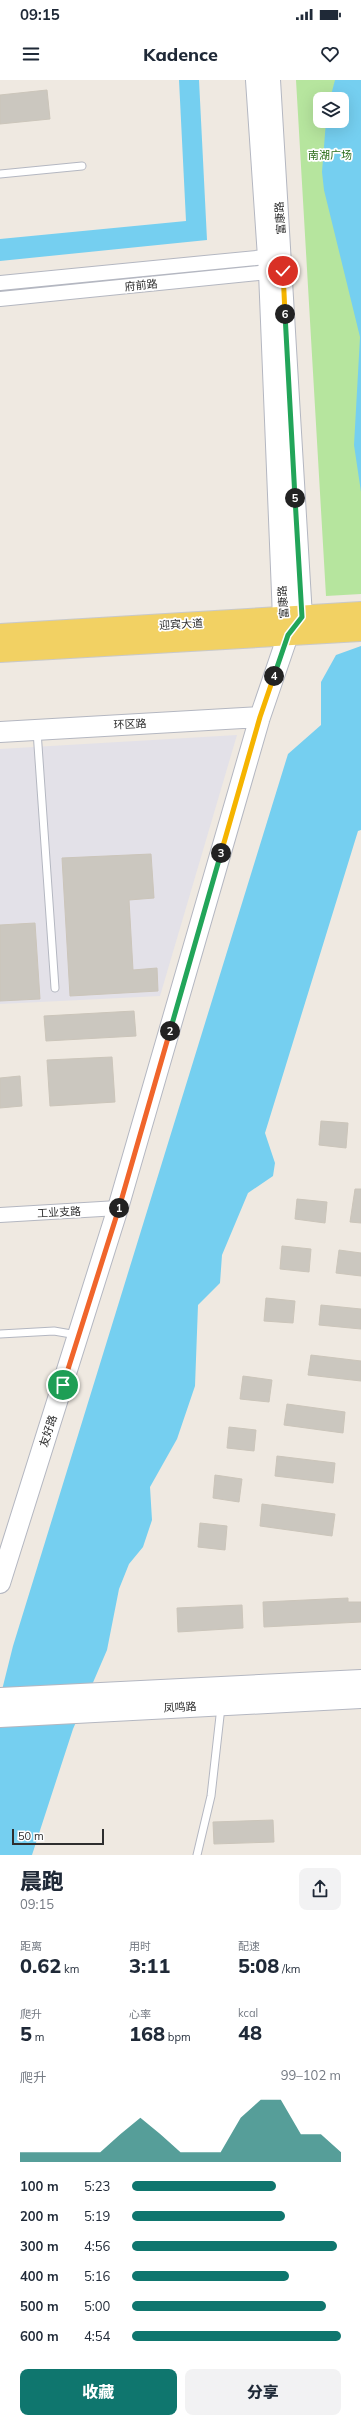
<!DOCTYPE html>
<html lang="zh">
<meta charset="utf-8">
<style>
body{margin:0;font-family:Mulish,"Noto Sans SC",sans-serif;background:#f2f2f3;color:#1f2937;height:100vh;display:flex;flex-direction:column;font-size:15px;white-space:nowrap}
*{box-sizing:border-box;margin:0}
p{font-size:13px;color:#747a83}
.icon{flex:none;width:22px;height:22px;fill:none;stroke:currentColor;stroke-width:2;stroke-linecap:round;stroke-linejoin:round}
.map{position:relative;height:1775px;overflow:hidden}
.panel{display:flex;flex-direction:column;background:#fff;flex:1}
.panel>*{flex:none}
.fabs{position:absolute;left:313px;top:12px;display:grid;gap:8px}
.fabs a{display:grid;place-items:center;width:36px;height:36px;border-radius:8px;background:#fff;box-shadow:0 4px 16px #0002;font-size:20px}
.scale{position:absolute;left:12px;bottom:10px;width:92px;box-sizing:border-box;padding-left:4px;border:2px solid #2e2e2e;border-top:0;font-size:11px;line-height:14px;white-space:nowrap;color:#2e2e2e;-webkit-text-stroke:3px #fff;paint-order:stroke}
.pin{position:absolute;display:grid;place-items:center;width:34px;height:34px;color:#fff;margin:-17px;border:2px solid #fff;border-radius:50%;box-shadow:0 1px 4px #0007}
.km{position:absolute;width:20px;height:20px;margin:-10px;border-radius:50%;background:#222;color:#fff;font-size:11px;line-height:20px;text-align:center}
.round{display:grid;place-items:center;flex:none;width:42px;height:42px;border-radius:8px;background:#f2f2f3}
.head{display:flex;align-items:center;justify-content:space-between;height:68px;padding:0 20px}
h1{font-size:22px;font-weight:800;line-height:30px}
.figures{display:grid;grid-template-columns:repeat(3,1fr);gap:6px;height:68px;padding:4px 20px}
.figures div{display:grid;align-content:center}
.figures b{font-size:20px;font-weight:800}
.figures small{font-size:11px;font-weight:400}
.figures p{font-size:11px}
.chart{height:112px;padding:8px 20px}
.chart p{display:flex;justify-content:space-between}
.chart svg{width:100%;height:72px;margin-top:4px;fill:#0f766e;opacity:.7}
.button{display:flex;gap:8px;margin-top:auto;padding:8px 20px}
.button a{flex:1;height:46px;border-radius:8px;background:#0f766e;color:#fff;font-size:16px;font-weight:800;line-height:46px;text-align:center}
.button a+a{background:#f2f2f3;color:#1f2937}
ul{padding:0 20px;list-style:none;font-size:13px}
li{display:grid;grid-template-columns:64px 48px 1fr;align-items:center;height:30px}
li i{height:10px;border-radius:5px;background:#0f766e}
.status{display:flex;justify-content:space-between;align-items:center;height:28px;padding:0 20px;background:#fff;direction:ltr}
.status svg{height:11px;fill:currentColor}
header{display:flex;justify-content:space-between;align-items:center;height:52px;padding:0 20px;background:#fff;font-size:18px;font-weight:800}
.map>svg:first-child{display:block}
.industrial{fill:#e3e1e8}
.green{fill:#b6e59e;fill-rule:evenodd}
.water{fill:#75cff0}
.building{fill:#cbc7bf;stroke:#cbc5ba}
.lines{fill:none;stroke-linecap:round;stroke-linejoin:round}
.lane-casing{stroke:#b4b7c1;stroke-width:9}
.street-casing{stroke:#b4b7c1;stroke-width:16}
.secondary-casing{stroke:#b4b7c1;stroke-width:22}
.primary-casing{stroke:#c9c9c9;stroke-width:24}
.lane{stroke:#fff;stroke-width:7}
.street{stroke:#fff;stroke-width:14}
.secondary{stroke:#fff;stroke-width:20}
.primary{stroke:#f2d163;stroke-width:22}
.split-1-casing{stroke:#fff;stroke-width:8}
.split-2-casing{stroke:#fff;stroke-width:8}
.split-3-casing{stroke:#fff;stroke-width:8}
.split-4-casing{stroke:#fff;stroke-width:8}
.split-5-casing{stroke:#fff;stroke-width:8}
.split-6-casing{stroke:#fff;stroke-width:8}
.split-7-casing{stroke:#fff;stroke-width:8}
.split-1{stroke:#f0652b;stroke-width:5}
.split-2{stroke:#f0652b;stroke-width:5}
.split-3{stroke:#22a559;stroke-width:5}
.split-4{stroke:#f5b400;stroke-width:5}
.split-5{stroke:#22a559;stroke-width:5}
.split-6{stroke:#22a559;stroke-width:5}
.split-7{stroke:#f5b400;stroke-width:5}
.labels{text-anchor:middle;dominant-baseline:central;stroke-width:3.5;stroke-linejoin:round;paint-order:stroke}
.park-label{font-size:11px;fill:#2c6e1b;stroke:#fff}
.street-label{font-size:11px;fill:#2e2e2e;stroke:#fff}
</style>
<div class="status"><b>09:15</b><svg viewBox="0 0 49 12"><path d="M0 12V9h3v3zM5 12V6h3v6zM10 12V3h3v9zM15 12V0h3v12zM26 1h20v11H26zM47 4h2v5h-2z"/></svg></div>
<header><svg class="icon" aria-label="menu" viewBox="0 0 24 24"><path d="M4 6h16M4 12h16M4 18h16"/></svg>Kadence<svg class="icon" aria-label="heart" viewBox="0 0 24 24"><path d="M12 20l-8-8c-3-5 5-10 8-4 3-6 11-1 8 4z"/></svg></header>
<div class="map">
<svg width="361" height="1775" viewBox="0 0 361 1775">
<rect width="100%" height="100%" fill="#efe9e1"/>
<path class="industrial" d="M237,655L160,916L0,924V669Z"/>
<path class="green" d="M296,0H361V514L326,516ZM320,19H342V41H320Z"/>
<path class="water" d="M179,0H199L207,160L0,181V159L186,141Z
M335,0H361V412L354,365L360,257L324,110L322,92L326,41H342V19H330Z
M361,566V750L358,751L265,1053L275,1083L273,1096L248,1113L222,1175L220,1203L198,1225L195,1306L177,1359L150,1407L152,1440L143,1467L129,1484L119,1509L107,1570L73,1649L32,1775H0V1618L13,1566L288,674L321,645V602L336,575Z"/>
<path class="building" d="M47,10L50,39L0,44V15Z
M151,774L154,818L129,820L133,890L157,888L158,911L70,916L62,778Z
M35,843L40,919L0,921V845Z
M134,931L136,956L46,961L44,936Z
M112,977L115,1022L50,1026L47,980Z
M20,996L22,1026L0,1028V998Z
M321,1041L348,1043L346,1068L319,1065Z
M355,1109H361V1143L350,1142Z
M297,1119L327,1122L325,1143L295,1139Z
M282,1166L311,1169L309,1192L280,1189Z
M339,1170L361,1173V1196L336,1193Z
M266,1218L295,1221L293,1243L264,1241Z
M321,1225L361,1229V1249L319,1245Z
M311,1275L361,1281V1301L308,1295Z
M243,1296L272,1300L269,1322L240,1319Z
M287,1324L345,1332L343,1353L284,1345Z
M229,1347L256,1350L254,1371L227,1368Z
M277,1376L335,1383L333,1403L275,1396Z
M215,1395L242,1399L239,1422L213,1418Z
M262,1424L335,1434L332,1456L260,1446Z
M200,1443L227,1446L225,1470L198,1467Z
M348,1518V1522H361V1542L264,1547L263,1522Z
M242,1525L243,1548L178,1552L177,1528Z
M273,1740L274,1762L214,1764L213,1742Z"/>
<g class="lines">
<g class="lane-casing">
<path id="lane" d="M0,94L82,86
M37,651L55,908
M0,1254L54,1251L77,1255
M197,1775L211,1716L221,1627"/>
</g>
<g class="street-casing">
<path id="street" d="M0,203L276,176
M0,219L278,191
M0,1135L118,1128"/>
</g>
<g class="secondary-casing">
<path id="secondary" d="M256,0L269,192L283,538L287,553
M0,652L260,637
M0,1503L118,1128L260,637L288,555L302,537L270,0
M0,1618L361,1600
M0,1637L361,1618"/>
</g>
<g class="primary-casing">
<path id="primary" d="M0,555L361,533
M0,571L361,550"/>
</g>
<use href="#lane" class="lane"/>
<use href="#street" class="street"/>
<use href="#secondary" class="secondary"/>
<use href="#primary" class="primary"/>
</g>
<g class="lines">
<g class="split-1-casing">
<path id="split-1" d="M63,1305L119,1128"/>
</g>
<g class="split-2-casing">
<path id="split-2" d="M119,1128L170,951"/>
</g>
<g class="split-3-casing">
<path id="split-3" d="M170,951L221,773"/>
</g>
<g class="split-4-casing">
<path id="split-4" d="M221,773L260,637L274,596"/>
</g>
<g class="split-5-casing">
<path id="split-5" d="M274,596L288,555L302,537L295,418"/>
</g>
<g class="split-6-casing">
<path id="split-6" d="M285,234L295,418"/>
</g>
<g class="split-7-casing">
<path id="split-7" d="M283,191L285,234"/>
</g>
<use href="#split-1" class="split-1"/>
<use href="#split-2" class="split-2"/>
<use href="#split-3" class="split-3"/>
<use href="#split-4" class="split-4"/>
<use href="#split-5" class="split-5"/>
<use href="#split-6" class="split-6"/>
<use href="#split-7" class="split-7"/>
</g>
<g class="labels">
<g class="park-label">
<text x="330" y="75">南湖广场</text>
</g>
<g class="street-label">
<text transform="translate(280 138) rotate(-94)">富康路</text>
<text transform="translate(141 205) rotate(-6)">府前路</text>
<text transform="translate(283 522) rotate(-94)">富康路</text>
<text transform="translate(181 544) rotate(-3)">迎宾大道</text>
<text transform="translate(130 644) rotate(-3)">环区路</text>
<text transform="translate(59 1132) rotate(-3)">工业支路</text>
<text transform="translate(48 1351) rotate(-72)">友好路</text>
<text transform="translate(180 1627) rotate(-3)">凤鸣路</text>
</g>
</g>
</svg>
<div class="fabs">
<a><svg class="icon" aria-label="layers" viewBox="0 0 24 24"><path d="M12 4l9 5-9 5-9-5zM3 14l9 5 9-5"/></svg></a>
</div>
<div class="scale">50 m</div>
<div class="pin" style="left:63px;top:1305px;background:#1e9e55"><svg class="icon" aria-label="arrive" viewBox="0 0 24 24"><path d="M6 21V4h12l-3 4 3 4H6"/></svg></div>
<div class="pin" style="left:283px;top:191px;background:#d93025"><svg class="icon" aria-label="check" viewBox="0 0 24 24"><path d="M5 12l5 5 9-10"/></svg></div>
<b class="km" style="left:119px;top:1128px">1</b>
<b class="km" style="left:170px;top:951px">2</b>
<b class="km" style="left:221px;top:773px">3</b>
<b class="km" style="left:274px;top:596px">4</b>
<b class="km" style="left:295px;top:418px">5</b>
<b class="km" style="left:285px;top:234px">6</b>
</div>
<section class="panel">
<div class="head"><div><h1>晨跑</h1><p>09:15</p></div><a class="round"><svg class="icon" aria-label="share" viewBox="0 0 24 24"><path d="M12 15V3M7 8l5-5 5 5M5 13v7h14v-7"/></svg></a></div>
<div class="figures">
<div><p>距离</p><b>0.62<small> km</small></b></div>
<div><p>用时</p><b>3:11</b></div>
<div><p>配速</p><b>5:08<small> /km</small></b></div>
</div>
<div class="figures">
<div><p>爬升</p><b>5<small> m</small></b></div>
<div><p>心率</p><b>168<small> bpm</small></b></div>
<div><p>kcal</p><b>48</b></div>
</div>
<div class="chart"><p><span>爬升</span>99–102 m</p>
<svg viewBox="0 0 160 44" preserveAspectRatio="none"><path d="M0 44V38L10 38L20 38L30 38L40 38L50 27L60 17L70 27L80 38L90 38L100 38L110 17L120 6L130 6L140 27L150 27L160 38V44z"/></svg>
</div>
<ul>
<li><b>100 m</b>5:23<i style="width:69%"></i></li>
<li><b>200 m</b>5:19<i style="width:73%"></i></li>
<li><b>300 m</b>4:56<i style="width:98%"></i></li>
<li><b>400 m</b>5:16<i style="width:75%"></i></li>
<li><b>500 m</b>5:00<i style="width:93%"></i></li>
<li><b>600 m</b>4:54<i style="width:100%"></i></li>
</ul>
<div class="button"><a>收藏</a><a>分享</a></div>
</section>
